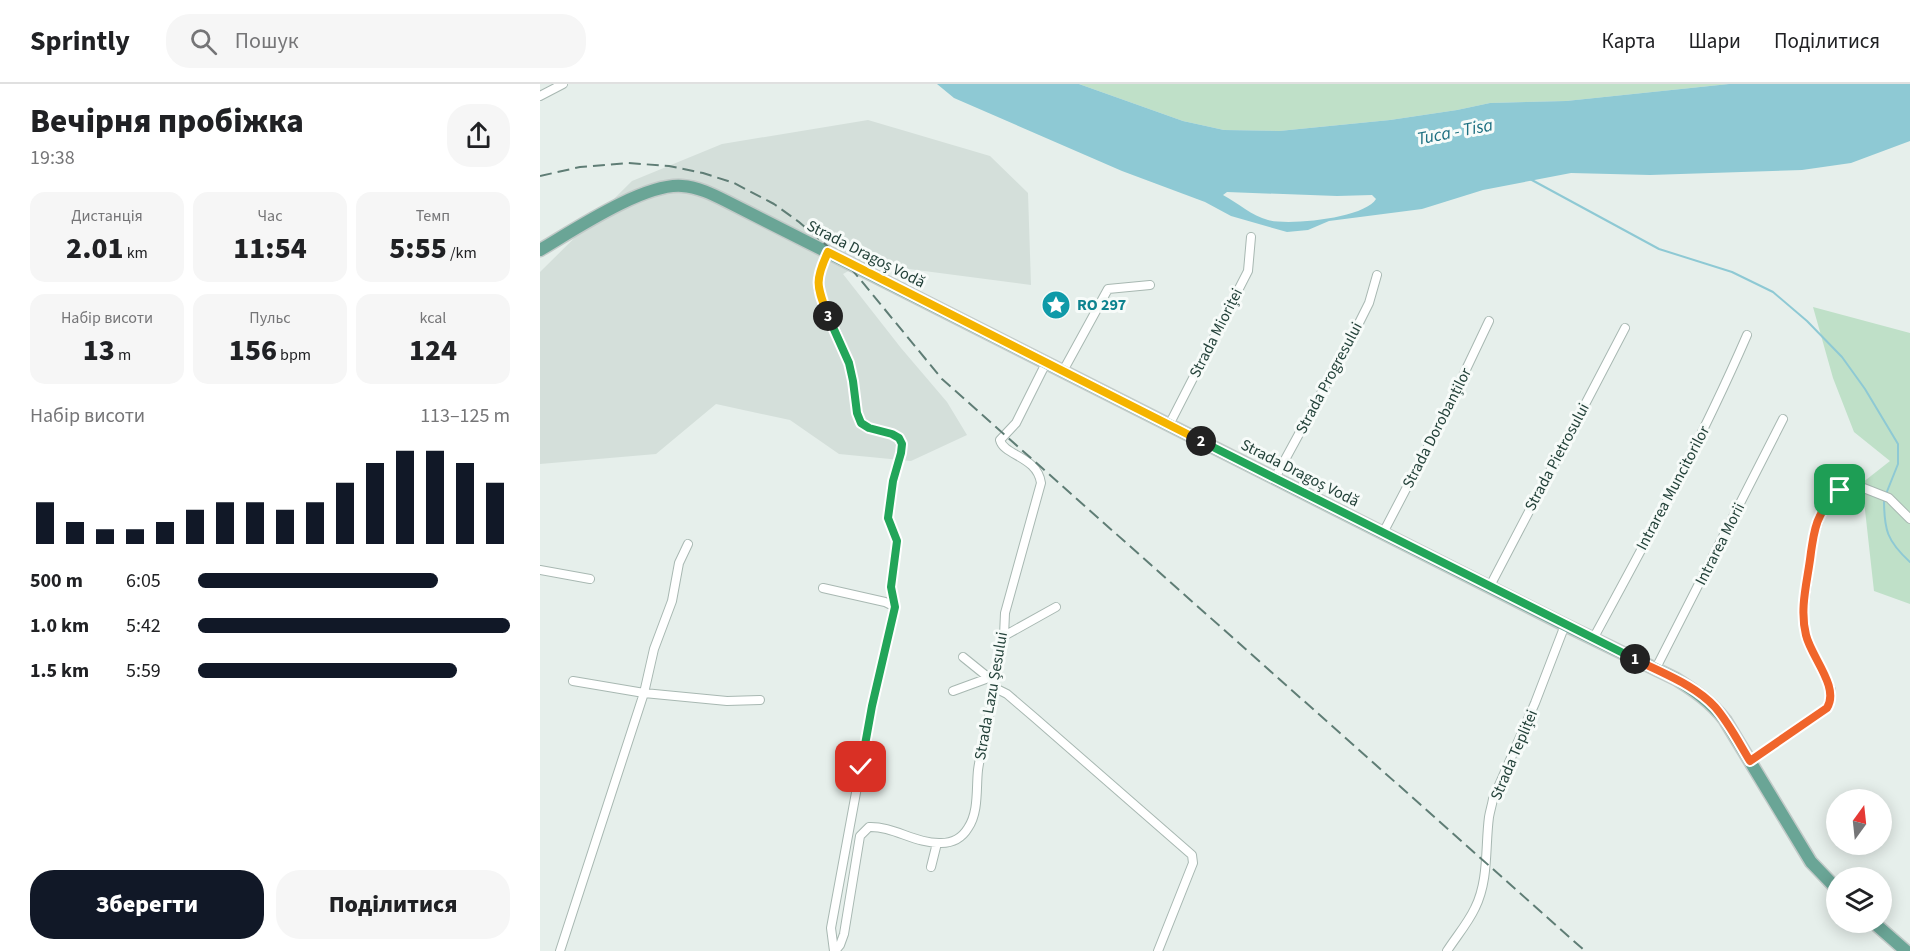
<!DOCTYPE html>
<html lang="uk">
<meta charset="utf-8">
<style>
body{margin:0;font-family:"Source Sans 3",sans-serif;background:#f6f6f6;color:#202124;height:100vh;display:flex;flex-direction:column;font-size:22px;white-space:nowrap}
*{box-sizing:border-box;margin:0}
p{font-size:20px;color:#757577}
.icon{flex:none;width:33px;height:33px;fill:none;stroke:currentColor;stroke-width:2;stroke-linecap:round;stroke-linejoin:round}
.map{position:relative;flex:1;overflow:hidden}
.sheet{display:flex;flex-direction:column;background:#fff;width:540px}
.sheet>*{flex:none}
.needle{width:39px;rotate:15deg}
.tools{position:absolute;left:1286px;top:705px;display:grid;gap:12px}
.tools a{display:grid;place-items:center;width:66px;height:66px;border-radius:50%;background:#fff;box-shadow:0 3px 15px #0003;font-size:30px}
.pin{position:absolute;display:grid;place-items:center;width:51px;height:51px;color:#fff;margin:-26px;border-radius:12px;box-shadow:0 3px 9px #0006}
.km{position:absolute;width:30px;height:30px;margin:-15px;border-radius:50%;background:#222;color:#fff;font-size:16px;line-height:30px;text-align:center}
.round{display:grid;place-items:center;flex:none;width:63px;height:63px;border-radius:24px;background:#f6f6f6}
.headline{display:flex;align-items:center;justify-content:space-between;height:102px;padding:0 30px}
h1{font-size:33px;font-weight:800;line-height:45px}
.metrics{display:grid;grid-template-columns:repeat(3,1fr);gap:9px;height:102px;padding:6px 30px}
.metrics div{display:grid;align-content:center;border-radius:15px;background:#f6f6f6;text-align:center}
.metrics b{font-size:30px;font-weight:800}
.metrics small{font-size:16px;font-weight:400}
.metrics p{font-size:16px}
.chart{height:168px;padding:12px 30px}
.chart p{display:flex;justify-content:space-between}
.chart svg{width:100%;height:108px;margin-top:6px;stroke:#111827;stroke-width:6}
.button{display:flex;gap:12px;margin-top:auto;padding:12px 30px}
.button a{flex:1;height:69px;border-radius:24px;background:#111827;color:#fff;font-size:24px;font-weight:800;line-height:69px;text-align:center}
.button a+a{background:#f6f6f6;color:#202124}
ul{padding:0 30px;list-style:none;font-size:20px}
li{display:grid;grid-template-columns:96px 72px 1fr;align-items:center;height:45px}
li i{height:15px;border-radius:8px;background:#111827}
header{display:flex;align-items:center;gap:36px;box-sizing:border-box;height:84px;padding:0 30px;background:#fff;border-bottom:2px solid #e0e0e0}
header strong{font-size:28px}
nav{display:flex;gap:33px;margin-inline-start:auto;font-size:21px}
.search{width:420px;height:54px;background:#f6f6f6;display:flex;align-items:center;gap:15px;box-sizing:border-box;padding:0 21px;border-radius:24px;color:#757577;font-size:22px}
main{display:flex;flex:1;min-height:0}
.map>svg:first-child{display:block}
.built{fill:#d4dfda}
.green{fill:#bfe0c8}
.water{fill:#8ec9d4;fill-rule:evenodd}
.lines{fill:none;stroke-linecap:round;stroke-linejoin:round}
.stream{stroke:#8ec9d4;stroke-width:2}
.street-casing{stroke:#a8b8b2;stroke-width:10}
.primary-casing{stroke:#c2cac8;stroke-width:15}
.street{stroke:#fff;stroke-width:8}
.primary{stroke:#6aa596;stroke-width:12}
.rail{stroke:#5f7d75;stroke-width:2;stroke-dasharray:12 6;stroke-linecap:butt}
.split-1-casing{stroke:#fff;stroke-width:12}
.split-2-casing{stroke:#fff;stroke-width:12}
.split-3-casing{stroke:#fff;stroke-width:12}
.split-4-casing{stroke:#fff;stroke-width:12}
.split-1{stroke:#f0652b;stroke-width:8}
.split-2{stroke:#22a559;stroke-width:8}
.split-3{stroke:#f5b400;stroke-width:8}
.split-4{stroke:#22a559;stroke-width:8}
.labels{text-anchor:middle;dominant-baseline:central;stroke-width:6;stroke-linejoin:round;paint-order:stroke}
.street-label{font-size:16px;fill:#24423a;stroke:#f7fbf9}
.culture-label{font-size:16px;font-weight:bold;fill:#0d838f;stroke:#f7fbf9;text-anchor:start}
.water-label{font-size:18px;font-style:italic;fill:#1c6f80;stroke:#f7fbf9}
</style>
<header>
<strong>Sprintly</strong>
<div class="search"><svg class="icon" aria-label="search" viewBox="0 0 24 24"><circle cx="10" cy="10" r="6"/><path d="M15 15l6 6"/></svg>Пошук</div>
<nav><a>Карта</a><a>Шари</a><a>Поділитися</a></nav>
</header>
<main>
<section class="sheet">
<div class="headline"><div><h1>Вечірня пробіжка</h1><p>19:38</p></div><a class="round"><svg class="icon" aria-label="share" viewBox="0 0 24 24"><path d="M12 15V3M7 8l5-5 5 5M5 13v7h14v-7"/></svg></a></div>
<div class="metrics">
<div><p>Дистанція</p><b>2.01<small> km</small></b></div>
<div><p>Час</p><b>11:54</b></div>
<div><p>Темп</p><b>5:55<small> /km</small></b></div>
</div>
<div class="metrics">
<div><p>Набір висоти</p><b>13<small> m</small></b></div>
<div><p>Пульс</p><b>156<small> bpm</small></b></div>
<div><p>kcal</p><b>124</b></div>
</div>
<div class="chart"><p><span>Набір висоти</span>113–125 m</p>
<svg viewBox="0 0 160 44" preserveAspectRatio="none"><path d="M5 44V27M15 44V35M25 44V38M35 44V38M45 44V35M55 44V30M65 44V27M75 44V27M85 44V30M95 44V27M105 44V19M115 44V11M125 44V6M135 44V6M145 44V11M155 44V19"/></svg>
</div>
<ul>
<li><b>500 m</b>6:05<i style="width:77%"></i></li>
<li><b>1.0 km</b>5:42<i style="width:100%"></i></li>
<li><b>1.5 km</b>5:59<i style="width:83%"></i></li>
</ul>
<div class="button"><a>Зберегти</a><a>Поділитися</a></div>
</section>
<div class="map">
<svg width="1370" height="867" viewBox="0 0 1370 867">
<rect width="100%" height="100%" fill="#e6efeb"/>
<path class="built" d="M328,36L450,72L488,109L491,201L323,179L303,190L361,264L407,318L427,351L371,377L299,370L250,336L176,320L116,370L0,380V188L92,97L182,60Z"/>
<path class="green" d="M539,0H1189L1026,17L950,19L917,26L850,36L739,47L684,46L643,37Z
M1273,223L1370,249V520L1334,507L1322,399L1350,377L1314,348L1293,294Z"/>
<path class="water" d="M397,0H539L643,37L684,46L739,47L850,36L917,26L950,19L1026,17L1189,0H1370V57L1311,79L1262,86L1110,91L1031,89L943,106L882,125L789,137L768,146L747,148L691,132L665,118L582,87L414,14ZM687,108L797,112L832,111L836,115C825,134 749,142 728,136C712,132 698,119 683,111Z"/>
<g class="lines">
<path class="stream" d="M990,95L1119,165L1192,188L1233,208L1267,237L1302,273L1325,305L1358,360V380L1346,410
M1344,415C1344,446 1347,457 1370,478"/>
<g class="street-casing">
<path id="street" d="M0,12L23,0
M288,169L278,194V204L309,279L313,297L317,329L321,339L329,344L352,350L359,354L362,365L353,397L348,434L357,457L351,503L355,523L332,622L291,844L294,867
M523,287L568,205L610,201
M629,341L708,187L711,153
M735,394L814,249L829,219L837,191
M843,449L902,336L949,237
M0,486L50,495
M950,502L1085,244
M283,504L345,518L355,523
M464,552L516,523
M1053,555C1108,454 1162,355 1207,251
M423,573L449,594
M1115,586L1243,335
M33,597L104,609L114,565L132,517L139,479L148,460
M455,604L467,610L495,634L652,771L653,779L618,867
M413,607L454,592
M1210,677L1287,624L1290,617L1291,606L1266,553L1263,530L1273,453L1281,430L1300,406L1307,402L1316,401L1349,414L1370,435
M391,783L397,759
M20,867L104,609L187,617L220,616
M295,867L300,861L304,850L320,752L329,743C353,742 376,760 401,759C412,759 422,754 428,744C439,728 436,704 438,686C442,658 450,631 455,604L453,596L464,552L465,529L501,399C497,372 464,372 460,356L476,339L506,279
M907,867C916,853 928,839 935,824C949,796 945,763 949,733C950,727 952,721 953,715L995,619L1025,541"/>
</g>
<g class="primary-casing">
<path id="primary" d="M0,166C34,146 104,99 142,102C158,103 172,110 186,117L1025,541L1136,595C1155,607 1171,618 1185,636L1271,778L1296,804
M1333,838L1366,867"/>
</g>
<use href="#street" class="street"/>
<use href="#primary" class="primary"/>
<path class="rail" d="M0,92L40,83L88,79L129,82L163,89L194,99L234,120L259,138L305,177L402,295L1045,867"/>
</g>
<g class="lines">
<g class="split-1-casing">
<path id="split-1" d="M1095,575C1121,589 1154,600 1175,623C1189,639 1199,659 1210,677L1287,624C1300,603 1271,573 1266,551C1259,523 1268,496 1271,468C1273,456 1274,443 1280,432C1284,422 1293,414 1300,406"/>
</g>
<g class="split-2-casing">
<path id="split-2" d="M661,357L1095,575"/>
</g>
<g class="split-3-casing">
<path id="split-3" d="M288,232C277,202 274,198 288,168L661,357"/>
</g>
<g class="split-4-casing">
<path id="split-4" d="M288,232L309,279L313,297L317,329L321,339L329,344L352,350L359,354L362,360L361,369L353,397L348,434L357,457L351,503L355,523L332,622L321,683"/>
</g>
<use href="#split-1" class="split-1"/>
<use href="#split-2" class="split-2"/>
<use href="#split-3" class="split-3"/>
<use href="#split-4" class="split-4"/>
</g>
<defs>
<g id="sight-disc" transform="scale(1.5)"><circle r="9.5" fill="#0f9aa8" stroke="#f7fbf9"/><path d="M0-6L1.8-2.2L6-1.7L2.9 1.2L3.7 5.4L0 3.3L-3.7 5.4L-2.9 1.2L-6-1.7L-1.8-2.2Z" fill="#fff"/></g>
</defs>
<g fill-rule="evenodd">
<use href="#sight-disc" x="516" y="221"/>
</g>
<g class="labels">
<g class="street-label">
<text transform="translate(326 170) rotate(27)">Strada Dragoș Vodă</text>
<text transform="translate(676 249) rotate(-63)">Strada Mioriței</text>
<text transform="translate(789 294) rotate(-62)">Strada Progresului</text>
<text transform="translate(897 344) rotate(-63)">Strada Dorobanților</text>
<text transform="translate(1017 373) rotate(-62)">Strada Pietrosului</text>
<text transform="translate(760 389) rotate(27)">Strada Dragoș Vodă</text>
<text transform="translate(1133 404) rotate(-62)">Intrarea Muncitorilor</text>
<text transform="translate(1180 460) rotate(-63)">Intrarea Morii</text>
<text transform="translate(451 612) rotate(-80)">Strada Lazu Șesului</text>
<text transform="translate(974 671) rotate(-67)">Strada Tepliței</text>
</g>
<g class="culture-label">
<text x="537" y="221">RO 297</text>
</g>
<g class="water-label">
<text transform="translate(915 48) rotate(-11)">Тиса - Tisa</text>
</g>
</g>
</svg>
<div class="tools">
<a><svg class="needle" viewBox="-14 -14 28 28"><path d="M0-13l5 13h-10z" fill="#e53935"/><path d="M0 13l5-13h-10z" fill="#757577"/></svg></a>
<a><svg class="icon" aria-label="layers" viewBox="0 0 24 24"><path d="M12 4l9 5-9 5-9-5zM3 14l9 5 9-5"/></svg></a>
</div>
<div class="pin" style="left:1300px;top:406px;background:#1e9e55"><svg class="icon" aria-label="arrive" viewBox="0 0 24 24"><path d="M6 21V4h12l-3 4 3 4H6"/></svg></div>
<div class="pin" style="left:321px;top:683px;background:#d93025"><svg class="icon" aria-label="check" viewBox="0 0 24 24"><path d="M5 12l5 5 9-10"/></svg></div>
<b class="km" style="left:1095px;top:575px">1</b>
<b class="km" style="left:661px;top:357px">2</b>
<b class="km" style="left:288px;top:232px">3</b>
</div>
</main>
